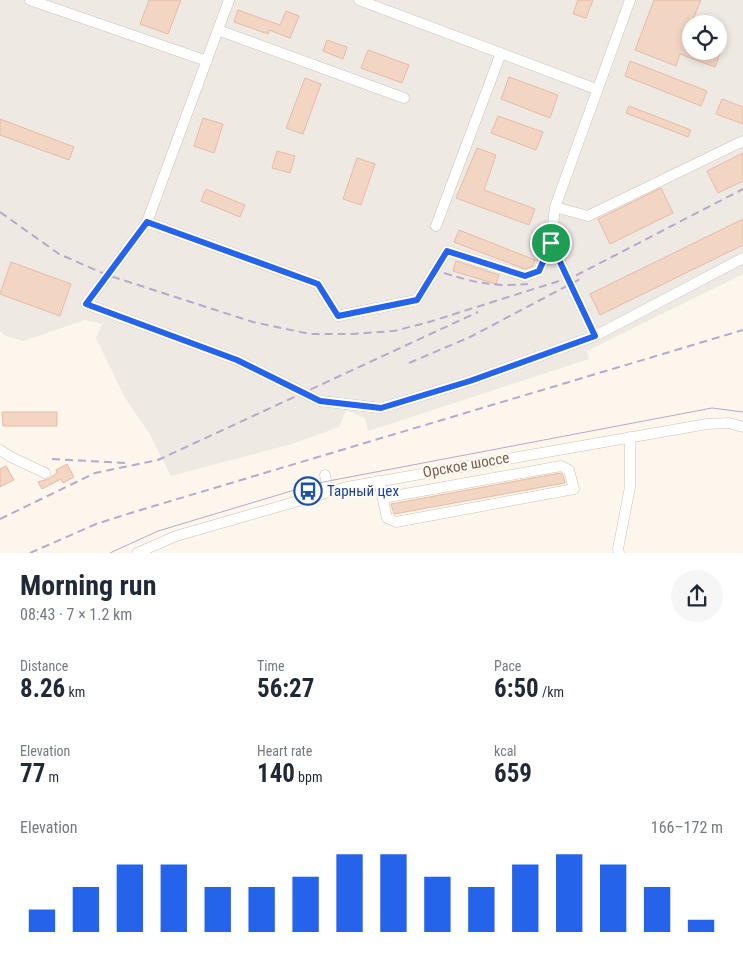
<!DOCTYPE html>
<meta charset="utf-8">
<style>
body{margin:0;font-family:"Roboto Condensed",sans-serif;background:#f6f6f7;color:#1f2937;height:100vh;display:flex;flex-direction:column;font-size:19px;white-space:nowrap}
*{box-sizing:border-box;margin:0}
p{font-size:16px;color:#747a83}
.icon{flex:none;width:28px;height:28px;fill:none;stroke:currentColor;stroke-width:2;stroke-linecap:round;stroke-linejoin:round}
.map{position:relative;height:553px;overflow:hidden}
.drawer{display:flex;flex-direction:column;background:#fff;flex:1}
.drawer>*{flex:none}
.tools{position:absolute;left:682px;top:15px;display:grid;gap:10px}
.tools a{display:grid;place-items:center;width:45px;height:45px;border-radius:50%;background:#fff;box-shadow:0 2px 8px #0003;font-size:25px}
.pin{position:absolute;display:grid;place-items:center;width:42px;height:42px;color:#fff;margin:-21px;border:2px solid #fff;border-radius:50%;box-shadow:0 1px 5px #0007}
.round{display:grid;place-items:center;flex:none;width:52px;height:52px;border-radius:26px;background:#f6f6f7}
.summary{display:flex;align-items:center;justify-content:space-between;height:85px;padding:0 20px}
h1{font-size:28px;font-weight:700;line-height:38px}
.stats{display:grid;grid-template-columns:repeat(3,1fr);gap:8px;height:85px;padding:5px 20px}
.stats div{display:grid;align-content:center}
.stats b{font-size:25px;font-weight:700}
.stats small{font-size:14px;font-weight:400}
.stats p{font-size:14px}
.chart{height:140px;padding:10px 20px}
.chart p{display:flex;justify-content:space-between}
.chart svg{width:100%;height:90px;margin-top:5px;stroke:#2563eb;stroke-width:6}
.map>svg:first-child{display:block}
.industrial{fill:#efe9e4;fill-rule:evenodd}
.building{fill:#f3d5c3;stroke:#e6bba3}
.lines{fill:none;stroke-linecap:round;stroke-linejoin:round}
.minor-casing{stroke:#d1beb0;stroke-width:11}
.minor{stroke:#fff;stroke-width:10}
.tram{stroke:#b9a8c9;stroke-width:1}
.rail{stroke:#b9a8c9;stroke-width:2;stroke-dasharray:8 5;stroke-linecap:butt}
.route-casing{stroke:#fff;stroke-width:10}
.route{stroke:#2563eb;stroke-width:6}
.labels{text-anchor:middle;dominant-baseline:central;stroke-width:4;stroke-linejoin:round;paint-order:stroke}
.street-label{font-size:15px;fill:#7a5c4d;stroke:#fffaf3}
.transit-label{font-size:15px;fill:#164399;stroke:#fffaf3;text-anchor:start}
</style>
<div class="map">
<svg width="743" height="553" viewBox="0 0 743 553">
<rect width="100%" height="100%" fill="#fdf6ec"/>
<path class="industrial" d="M0,0H743V274L587,351L589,359L368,431L365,418L346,410L339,427L292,444L171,476L149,433L125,398L96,338L102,324L85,320L23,341L6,336L0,331ZM691,24H719V51H691Z"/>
<path class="building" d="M149,0H181L168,34L140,24Z
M578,0H593L586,18L573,14Z
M654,0H701L691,24V51H719V38L725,40L715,67L680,54L676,66L635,50Z
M238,10L280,25L286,11L299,16L290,38L269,30L268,34L234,22Z
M327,40L347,47L343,59L323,51Z
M368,50L409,65L402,83L361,68Z
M630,61L707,91L701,106L625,76Z
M509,77L558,95L550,118L501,99Z
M305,78L321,84L303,134L286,128Z
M722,99L743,107V124L716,114Z
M629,106L691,130L688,137L626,113Z
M498,116L543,132L536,150L491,133Z
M203,118L223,124L214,153L194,146Z
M0,119L74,147L69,160L0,135Z
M477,148L496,155L484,190L535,209L529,225L456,198Z
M277,151L295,156L290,173L272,168Z
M743,153V181L718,193L707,171Z
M357,158L375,164L361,205L343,199Z
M661,188L673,213L610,244L598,219Z
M206,189L245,205L240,217L201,201Z
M743,219V245L600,315L590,294Z
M459,230L535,260L533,266L525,269L454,242Z
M456,261L499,275L496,284L453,271Z
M11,262L71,284L60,316L0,294Z
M2,412H57V426H3Z
M67,464L74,477L63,483L61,479L42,489L38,482L48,479L57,473L56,470Z
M6,466L14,480L0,487V469Z
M560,473L563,475L565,483L394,514L391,504Z"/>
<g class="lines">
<g class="minor-casing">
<path id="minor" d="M30,0L207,61
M229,0L147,222L86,304L237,360L320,401L381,408L470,381L595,336L743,258
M359,0L596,89
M218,30L404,98
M555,207L588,216L743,141
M147,222L318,284L338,316L417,300L447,251L525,276L539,271L551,243
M436,226L501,53
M595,336L551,243L555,207L630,0
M0,450L11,457L45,473
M325,475L328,492
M379,481L387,518L396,522L574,489L569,470L561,466L383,498
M137,553L176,536L347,487L707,424L729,423L743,427
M619,553L618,549L630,487V437"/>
</g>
<use href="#minor" class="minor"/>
<path class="tram" d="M110,553L158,531L318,483L712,408L743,412"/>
<path class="rail" d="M0,212L59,254L107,275L253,322L310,334H352L394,331L429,322L575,276L743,189
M444,273C477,283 493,287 528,284
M409,363L470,337L582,278
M52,459L125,463
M0,519L95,473L158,460L478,312
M30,553L96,524L134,512L743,330"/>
</g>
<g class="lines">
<g class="route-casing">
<path id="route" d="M147,222L318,284L338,316L417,300L447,251L525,276L539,271L551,243L595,336L470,381L381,408L320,401L237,360L86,304Z"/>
</g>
<use href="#route" class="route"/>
</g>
<defs>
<g id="bus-ring" transform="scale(1.4375)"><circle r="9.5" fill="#fffaf3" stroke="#1a4fb4" stroke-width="1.5"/><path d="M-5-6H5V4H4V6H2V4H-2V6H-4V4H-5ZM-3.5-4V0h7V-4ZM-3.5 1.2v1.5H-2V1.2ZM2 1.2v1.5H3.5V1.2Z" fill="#1a4fb4"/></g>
</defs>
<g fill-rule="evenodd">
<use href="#bus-ring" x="308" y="491"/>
</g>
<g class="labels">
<g class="street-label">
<text transform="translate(466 465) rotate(-10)">Орское шоссе</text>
</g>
<g class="transit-label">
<text x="327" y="491">Тарный цех</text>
</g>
</g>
</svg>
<div class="tools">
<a><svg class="icon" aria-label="locate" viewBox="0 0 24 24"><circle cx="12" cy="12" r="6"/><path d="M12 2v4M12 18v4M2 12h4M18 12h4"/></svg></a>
</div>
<div class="pin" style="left:551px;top:243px;background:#1e9e55"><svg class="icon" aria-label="arrive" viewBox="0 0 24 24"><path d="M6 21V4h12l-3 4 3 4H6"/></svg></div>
</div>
<section class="drawer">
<div class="summary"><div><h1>Morning run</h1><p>08:43 · 7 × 1.2 km</p></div><a class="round"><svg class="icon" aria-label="share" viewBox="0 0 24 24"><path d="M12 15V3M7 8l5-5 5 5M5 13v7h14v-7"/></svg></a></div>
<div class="stats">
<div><p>Distance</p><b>8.26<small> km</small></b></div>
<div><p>Time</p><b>56:27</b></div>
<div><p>Pace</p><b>6:50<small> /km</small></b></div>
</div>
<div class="stats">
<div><p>Elevation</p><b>77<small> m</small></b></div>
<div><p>Heart rate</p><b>140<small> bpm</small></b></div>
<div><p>kcal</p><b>659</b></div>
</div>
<div class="chart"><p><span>Elevation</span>166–172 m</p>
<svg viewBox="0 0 160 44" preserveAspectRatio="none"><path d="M5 44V33M15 44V22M25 44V11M35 44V11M45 44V22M55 44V22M65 44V17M75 44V6M85 44V6M95 44V17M105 44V22M115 44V11M125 44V6M135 44V11M145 44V22M155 44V38"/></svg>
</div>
</section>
